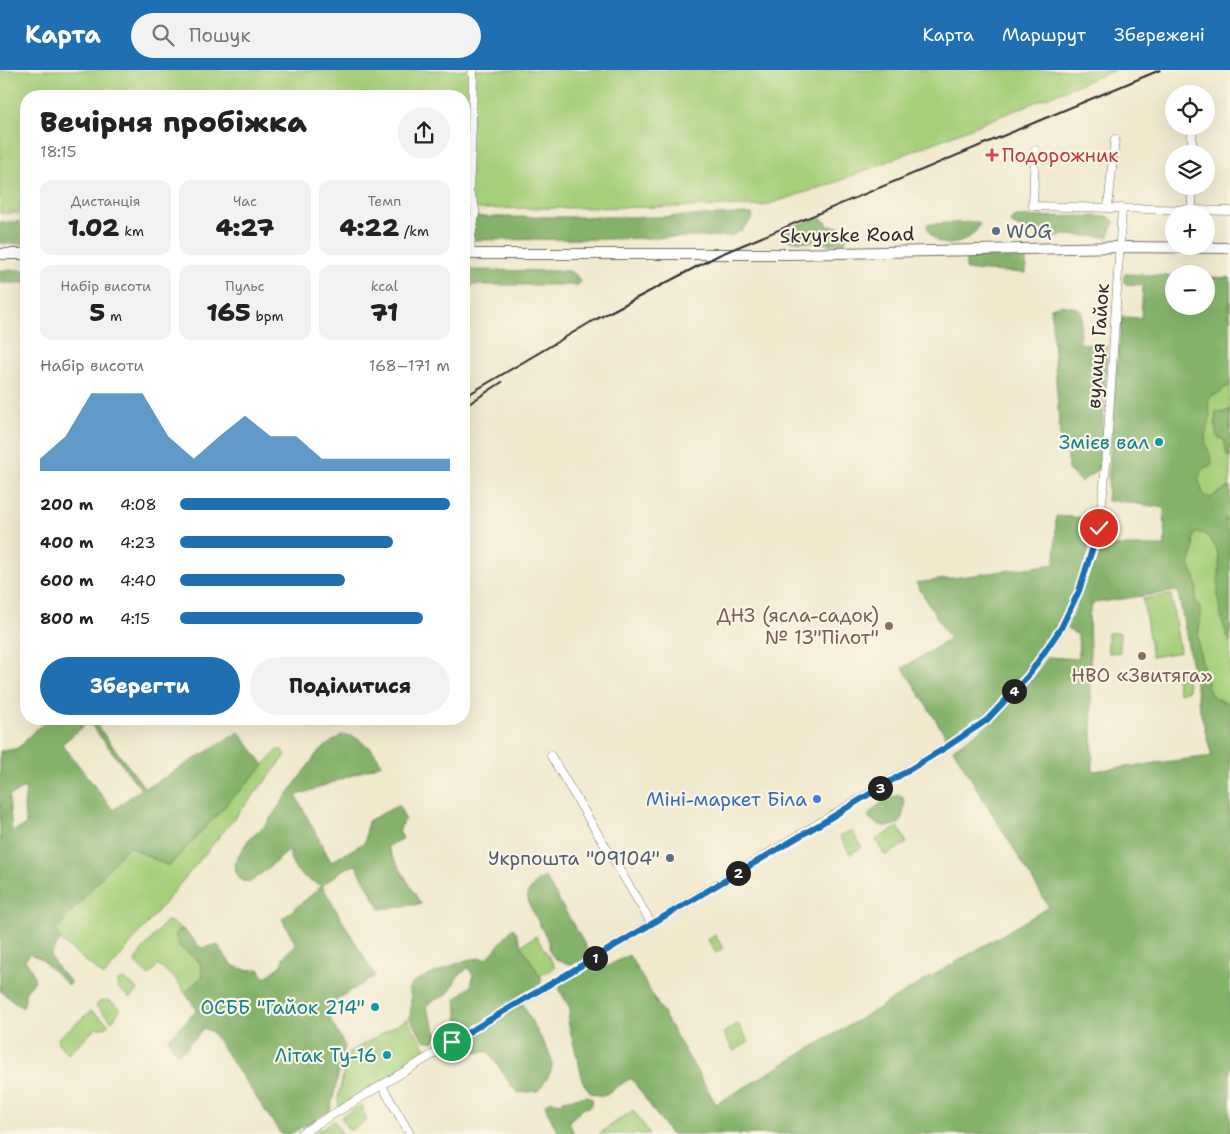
<!DOCTYPE html>
<html lang="uk">
<meta charset="utf-8">
<style>
body{margin:0;font-family:"Shantell Sans",sans-serif;background:#f2f2f2;color:#222;height:100vh;display:flex;flex-direction:column;font-size:19px;white-space:nowrap}
*{box-sizing:border-box;margin:0}
p{font-size:16px;color:#767676}
.icon{flex:none;width:28px;height:28px;fill:none;stroke:currentColor;stroke-width:2;stroke-linecap:round;stroke-linejoin:round}
.map{position:relative;flex:1;overflow:hidden}
.sheet{position:absolute;left:20px;top:20px;width:450px;height:635px;display:flex;flex-direction:column;background:#fff;border-radius:20px;box-shadow:0 5px 20px #0002}
.sheet>*{flex:none}
.fabs{position:absolute;left:1165px;top:15px;display:grid;gap:10px}
.fabs a{display:grid;place-items:center;width:50px;height:50px;border-radius:50%;background:#fff;box-shadow:0 5px 20px #0002;font-size:25px}
.pin{position:absolute;display:grid;place-items:center;width:42px;height:42px;color:#fff;margin:-21px;border:2px solid #fff;border-radius:50%;box-shadow:0 1px 5px #0007}
.km{position:absolute;width:25px;height:25px;margin:-12px;border-radius:50%;background:#222;color:#fff;font-size:14px;line-height:25px;text-align:center}
.round{display:grid;place-items:center;flex:none;width:52px;height:52px;border-radius:26px;background:#f2f2f2}
.head{display:flex;align-items:center;justify-content:space-between;height:85px;padding:0 20px}
h1{font-size:28px;font-weight:800;line-height:38px}
.figures{display:grid;grid-template-columns:repeat(3,1fr);gap:8px;height:85px;padding:5px 20px}
.figures div{display:grid;align-content:center;border-radius:12px;background:#f2f2f2;text-align:center}
.figures b{font-size:25px;font-weight:800}
.figures small{font-size:14px;font-weight:400}
.figures p{font-size:14px}
.chart{height:140px;padding:10px 20px}
.chart p{display:flex;justify-content:space-between}
.chart svg{width:100%;height:90px;margin-top:5px;fill:#1f6fb2;opacity:.7}
.button{display:flex;gap:10px;margin-top:auto;padding:10px 20px}
.button a{flex:1;height:58px;border-radius:30px;background:#1f6fb2;color:#fff;font-size:20px;font-weight:800;line-height:58px;text-align:center}
.button a+a{background:#f2f2f2;color:#222}
ul{padding:0 20px;list-style:none;font-size:16px}
li{display:grid;grid-template-columns:80px 60px 1fr;align-items:center;height:38px}
li i{height:12px;border-radius:6px;background:#1f6fb2}
header{display:flex;align-items:center;gap:30px;box-sizing:border-box;height:70px;padding:0 25px;background:#1f6fb2;color:#fff}
header strong{font-size:24px}
nav{display:flex;gap:28px;margin-inline-start:auto;font-size:18px}
.search{width:350px;height:45px;background:#f2f2f2;display:flex;align-items:center;gap:12px;box-sizing:border-box;padding:0 18px;border-radius:28px;color:#767676;font-size:19px}
.map>svg:first-child{display:block}
.green{fill:#a5cf7a;stroke:#687d52}
.forest{fill:#84b26a;stroke:#586e4a;fill-rule:evenodd}
.lines{fill:none;stroke-linecap:round;stroke-linejoin:round}
.minor-casing{stroke:#706e64;stroke-width:9}
.major-casing{stroke:#706e64;stroke-width:12}
.minor{stroke:#fff;stroke-width:8}
.major{stroke:#fff;stroke-width:10}
.rail{stroke:#2b2b2b;stroke-width:2}
.route-casing{stroke:#fff;stroke-width:10}
.route{stroke:#1f6fb2;stroke-width:6}
.health-dot{fill:#e0444e;stroke:#fcf5e5;stroke-width:2}
.service-dot{fill:#5c6f8a;stroke:#fcf5e5;stroke-width:2}
.culture-dot{fill:#0f9aa8;stroke:#fcf5e5;stroke-width:2}
.education-dot{fill:#8d6e63;stroke:#fcf5e5;stroke-width:2}
.shop-dot{fill:#3f7fe0;stroke:#fcf5e5;stroke-width:2}
.labels{text-anchor:middle;dominant-baseline:central;stroke-width:4.5;stroke-linejoin:round;paint-order:stroke}
.health-label{font-size:19px;fill:#be3a42;stroke:#fcf5e5;text-anchor:start}
.service-label{font-size:19px;fill:#4e5e75;stroke:#fcf5e5;text-anchor:start}
.street-label{font-size:19px;fill:#2b2b2b;stroke:#fcf5e5}
.culture-label{font-size:19px;fill:#0d838f;stroke:#fcf5e5;text-anchor:end}
.education-label{font-size:19px;fill:#785e54;stroke:#fcf5e5;text-anchor:end}
.shop-label{font-size:19px;fill:#366cbe;stroke:#fcf5e5;text-anchor:end}
</style>
<header>
<strong>Карта</strong>
<div class="search"><svg class="icon" aria-label="search" viewBox="0 0 24 24"><circle cx="10" cy="10" r="6"/><path d="M15 15l6 6"/></svg>Пошук</div>
<nav><a>Карта</a><a>Маршрут</a><a>Збережені</a></nav>
</header>
<div class="map">
<svg width="1230" height="1064" viewBox="0 0 1230 1064">
<rect width="100%" height="100%" fill="#fcf5e5"/>
<filter id="ink" filterUnits="userSpaceOnUse"><feTurbulence type="fractalNoise" baseFrequency=".02" numOctaves="2"/><feDisplacementMap in="SourceGraphic" scale="10" xChannelSelector="R" yChannelSelector="G"/><feConvolveMatrix kernelMatrix="1 2 1 2 8 2 1 2 1" color-interpolation-filters="sRGB"/></filter>
<filter id="wash" filterUnits="userSpaceOnUse"><feTurbulence type="fractalNoise" baseFrequency=".0096" numOctaves="4" result="noise"/><feDisplacementMap in="SourceGraphic" scale="20" xChannelSelector="R" yChannelSelector="G"/><feGaussianBlur stdDeviation="1.12" result="paint"/><feColorMatrix in="noise" values="0 0 0 0 0 0 0 0 0 0 0 0 0 0 0 0 0 1.4 0 .05"/><feComposite in="paint" operator="in"/></filter>
<g filter="url(#wash)">
<rect width="100%" height="100%" fill="#f0e9ce"/>
<path class="green" d="M0,0H1115L834,113L763,136L464,139V26H26V143H0Z
M1174,206V236H1206V207L1230,208V756L1200,640L1164,400Z
M1171,525L1180,582L1152,587L1143,529Z
M1108,563H1120V582L1108,583Z
M1185,600L1189,620L1179,623L1175,603Z
M278,680H282L285,683V687L104,906L60,870L56,860L128,776L169,796Z
M898,757L907,773L885,786L876,770Z
M851,760L862,777L850,784L840,766Z
M166,851L171,852L184,860H179L180,877L200,892L203,906L185,923L176,909L158,895L149,906L135,893L137,887Z
M715,865L723,878L716,883L708,870Z
M536,866L555,897L535,909L517,878Z
M123,909L138,919L130,928L117,917L118,911Z
M109,930L121,939L112,951L96,936L100,931Z
M91,941L109,954L104,959L102,957L99,959L97,957L68,984L58,973V968Z
M407,949L429,983L339,1037L338,1028L348,983Z
M738,954L749,972L734,981L723,963Z
M362,1035L364,1041L361,1042L362,1045L365,1044L366,1051L350,1060L348,1059L341,1047Z
M633,1040L650,1064H599Z
M334,1051L342,1064H312Z"/>
<path class="forest" d="M743,144H752L753,148L742,160L731,166L606,169L464,170V147H659Z
M1094,146L1110,147L1115,152L1111,158L1109,167L1065,165L1055,168L1038,165L1011,154L1010,151L1015,147Z
M819,148L826,152L828,156L841,157L848,163L845,173L830,174L787,170L785,165L786,160L794,156Z
M0,152H26V174L0,173Z
M975,152L980,154C970,177 932,184 927,154Z
M1026,186V203L966,200V187Z
M0,200H26V213H0Z
M464,200L569,201L576,205L580,211L578,215H464Z
M1125,204L1174,206V236H1206V207L1230,208V316L1225,317L1220,323L1210,326C1207,334 1209,338 1210,346C1210,356 1203,365 1206,374C1209,383 1211,384 1212,394L1203,399L1198,408L1204,426L1211,428L1217,423L1230,417V455L1224,448L1230,470V572C1223,558 1220,543 1218,528C1216,506 1226,486 1209,468C1205,464 1201,462 1195,463L1193,470L1194,476L1189,496L1195,507L1197,517L1195,529L1200,538L1201,545L1198,566L1199,579L1209,621L1214,628L1227,633H1230V1064H670L631,1008L603,1026L591,1023L584,1014L568,952L570,938L560,921L561,909L580,897C566,891 548,894 549,872L529,834L527,824L537,811L545,807L586,876L588,892L594,903L629,885L716,1034L1049,837L953,679L991,653L1034,607L1048,587L1079,589L1078,565L1067,559L1093,497L1099,476H1165L1164,438L1119,431H1107L1114,323L1122,247L1141,248L1143,215L1126,214L1123,209ZM1178,521L1200,640L1212,686L1093,701L1089,544L1093,533Z
M1061,235L1078,238L1082,243L1079,273L1107,276L1100,398L1081,412L1068,400V386L1060,367L1051,238Z
M1230,339V387L1227,386L1224,370L1217,367L1215,356L1216,342H1225Z
M1056,446L1097,449C1081,515 1054,573 1007,622C1000,630 994,638 986,644C974,654 961,662 949,671L903,598L950,569L916,513L1055,494Z
M56,649H92L145,718L160,710L239,662L264,695L168,796L128,776L56,860L60,870L50,886L59,900L71,912L69,916L40,888L29,884L25,891L30,896L35,910L25,922V931L23,938L0,921V854L2,851L0,847V681C29,679 20,671 38,658C43,654 50,651 56,649ZM89,652L141,719L113,740L62,674ZM26,717L24,738L26,755L12,762L9,726Z
M341,665L353,666L371,678L382,694L296,726L331,792L365,772L368,751L399,735L405,749L399,761L403,768L387,777L421,834L380,839L356,795L344,799L322,816L375,906L337,929L330,949L345,976L330,1041L290,1064H281L212,962L203,958L195,969L189,972L188,977L177,984L168,969L197,940L185,923L203,906L200,892L180,877L175,866L179,860H184L201,878L218,875C230,894 234,902 259,899L265,908L283,894V887L296,874L282,849L322,816C311,811 297,805 292,793C290,790 290,784 290,780L251,812L242,811L236,804L235,792L248,770L264,757L318,682Z
M899,724C909,731 903,744 900,753C888,759 877,756 868,747C874,735 888,730 899,724Z
M513,858L517,863L521,875L542,909L540,914L519,925C525,940 533,954 541,968C545,976 551,983 552,993C553,1004 543,1013 538,1021L518,1023L511,1015L489,982H473L463,978L458,957L456,928L471,916L473,906L468,897C465,902 463,901 459,905C454,910 453,920 446,925C437,931 436,926 426,937L438,965L433,972L424,970L410,949L411,926L408,919L415,911L466,890L480,888L487,889Z
M588,1026L593,1030L591,1036L583,1039L569,1051L574,1064H559L548,1043L545,1034L552,1031L560,1033L563,1030Z"/>
</g>
<g filter="url(#ink)">
<g class="lines">
<g class="minor-casing">
<path id="minor" d="M1035,80L1033,136L1230,141
M1192,84V56
M1108,138L1115,69
M1192,140V116
M471,184C471,178 470,173 471,167C473,149 480,141 469,123L472,55L473,0
M551,686L652,854
M382,1016L410,1064
M300,1064L945,678L987,650L1028,606L1061,558L1079,521L1094,480L1099,458L1106,396L1122,138"/>
</g>
<g class="major-casing">
<path id="major" d="M0,184H26
M464,184H792L1120,177L1230,178"/>
</g>
<use href="#minor" class="minor"/>
<use href="#major" class="major"/>
<path class="rail" d="M464,327L591,252L719,185L1160,0
M464,337L502,312"/>
</g>
</g>
<g class="lines" filter="url(#ink)">
<g class="route-casing">
<path id="route" d="M452,972L822,753L945,678L987,650L1028,606L1061,558L1079,521L1099,458"/>
</g>
<use href="#route" class="route"/>
</g>
<path class="health-dot" d="M989.5 77.5h5v5h5v5h-5v5h-5v-5h-5v-5h5z"/>
<g class="service-dot">
<circle cx="996" cy="161" r="5"/>
<circle cx="670" cy="788" r="5"/>
</g>
<g class="culture-dot">
<circle cx="1159" cy="372" r="5"/>
<circle cx="375" cy="937" r="5"/>
<circle cx="387" cy="985" r="5"/>
</g>
<g class="education-dot">
<circle cx="889" cy="556" r="5"/>
<circle cx="1142" cy="586" r="5"/>
</g>
<circle class="shop-dot" cx="817" cy="729" r="5"/>
<g class="labels">
<g class="health-label">
<text x="1002" y="85">Подорожник</text>
</g>
<g class="service-label">
<text x="1006" y="161">WOG</text>
<text x="660" y="788" text-anchor="end">Укрпошта "09104"</text>
</g>
<g class="street-label">
<text transform="translate(847 165) rotate(-1)">Skvyrske Road</text>
<text transform="translate(1098 276) rotate(-86)">вулиця Гайок</text>
</g>
<g class="culture-label">
<text x="1149" y="372">Змієв вал</text>
<text x="365" y="937">ОСББ "Гайок 214"</text>
<text x="377" y="985">Літак Ту-16</text>
</g>
<g class="education-label">
<text x="879" y="545">ДНЗ (ясла-садок)<tspan x="879" dy="22">№ 13"Пілот"</tspan></text>
<text x="1142" y="605" text-anchor="middle">НВО «Звитяга»</text>
</g>
<g class="shop-label">
<text x="807" y="729">Міні-маркет Біла</text>
</g>
</g>
</svg>
<div class="fabs">
<a><svg class="icon" aria-label="locate" viewBox="0 0 24 24"><circle cx="12" cy="12" r="6"/><path d="M12 2v4M12 18v4M2 12h4M18 12h4"/></svg></a>
<a><svg class="icon" aria-label="layers" viewBox="0 0 24 24"><path d="M12 4l9 5-9 5-9-5zM3 14l9 5 9-5"/></svg></a>
<a>+</a>
<a>−</a>
</div>
<div class="pin" style="left:452px;top:972px;background:#1e9e55"><svg class="icon" aria-label="arrive" viewBox="0 0 24 24"><path d="M6 21V4h12l-3 4 3 4H6"/></svg></div>
<div class="pin" style="left:1099px;top:458px;background:#d93025"><svg class="icon" aria-label="check" viewBox="0 0 24 24"><path d="M5 12l5 5 9-10"/></svg></div>
<b class="km" style="left:595px;top:888px">1</b>
<b class="km" style="left:738px;top:803px">2</b>
<b class="km" style="left:880px;top:718px">3</b>
<b class="km" style="left:1014px;top:621px">4</b>
<section class="sheet">
<div class="head"><div><h1>Вечірня пробіжка</h1><p>18:15</p></div><a class="round"><svg class="icon" aria-label="share" viewBox="0 0 24 24"><path d="M12 15V3M7 8l5-5 5 5M5 13v7h14v-7"/></svg></a></div>
<div class="figures">
<div><p>Дистанція</p><b>1.02<small> km</small></b></div>
<div><p>Час</p><b>4:27</b></div>
<div><p>Темп</p><b>4:22<small> /km</small></b></div>
</div>
<div class="figures">
<div><p>Набір висоти</p><b>5<small> m</small></b></div>
<div><p>Пульс</p><b>165<small> bpm</small></b></div>
<div><p>kcal</p><b>71</b></div>
</div>
<div class="chart"><p><span>Набір висоти</span>168–171 m</p>
<svg viewBox="0 0 160 44" preserveAspectRatio="none"><path d="M0 44V38L10 27L20 6L30 6L40 6L50 27L60 38L70 27L80 17L90 27L100 27L110 38L120 38L130 38L140 38L150 38L160 38V44z"/></svg>
</div>
<ul>
<li><b>200 m</b>4:08<i style="width:100%"></i></li>
<li><b>400 m</b>4:23<i style="width:79%"></i></li>
<li><b>600 m</b>4:40<i style="width:61%"></i></li>
<li><b>800 m</b>4:15<i style="width:90%"></i></li>
</ul>
<div class="button"><a>Зберегти</a><a>Поділитися</a></div>
</section>
</div>
